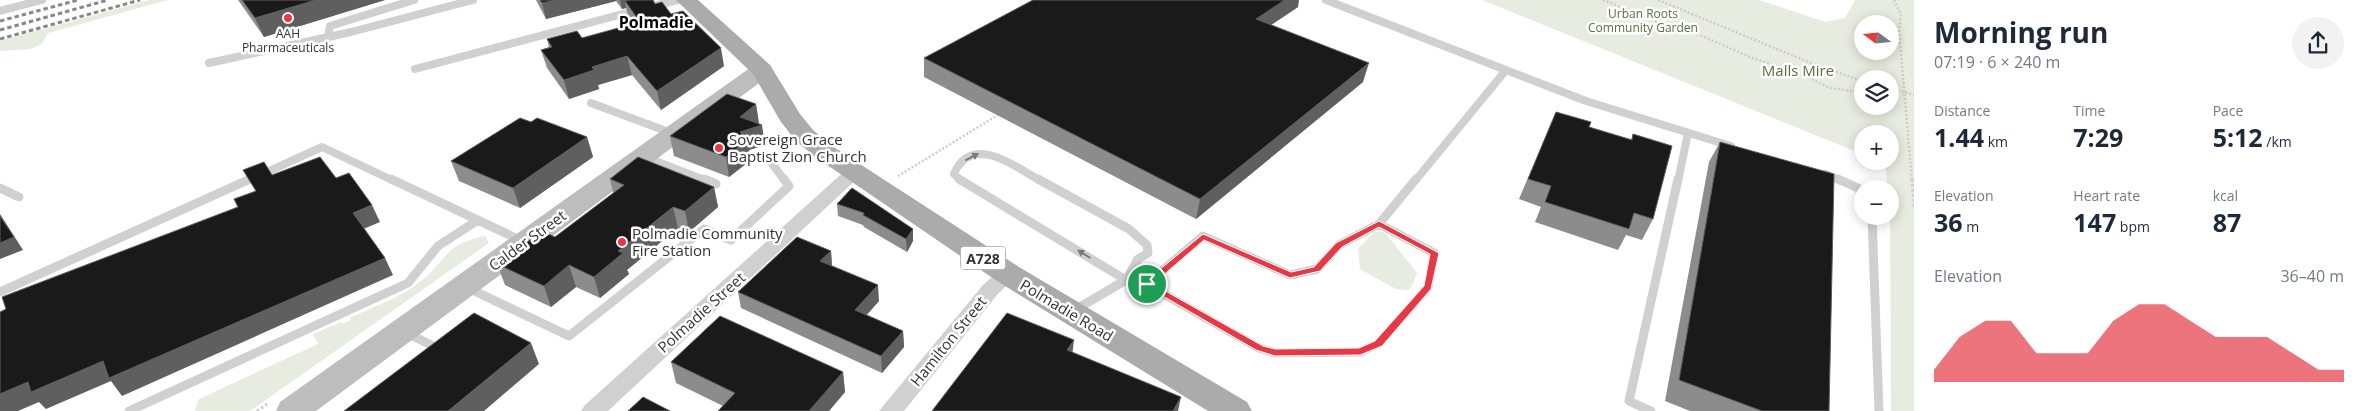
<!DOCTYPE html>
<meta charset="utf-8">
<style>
body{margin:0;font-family:"Open Sans",sans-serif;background:#f2f2f3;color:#1f2937;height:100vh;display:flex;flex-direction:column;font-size:19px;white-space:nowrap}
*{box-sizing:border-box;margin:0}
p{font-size:16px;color:#747a83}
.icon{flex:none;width:28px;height:28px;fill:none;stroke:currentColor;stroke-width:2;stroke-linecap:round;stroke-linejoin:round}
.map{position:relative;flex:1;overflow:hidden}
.panel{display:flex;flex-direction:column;background:#fff;width:450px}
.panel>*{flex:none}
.needle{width:32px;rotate:286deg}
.fabs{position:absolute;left:1854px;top:15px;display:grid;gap:10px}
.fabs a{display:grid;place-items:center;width:45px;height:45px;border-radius:50%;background:#fff;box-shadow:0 2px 12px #0003;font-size:25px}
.pin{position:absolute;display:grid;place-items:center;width:42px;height:42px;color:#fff;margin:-21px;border:2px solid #fff;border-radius:50%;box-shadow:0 1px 5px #0007}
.round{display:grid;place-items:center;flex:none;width:52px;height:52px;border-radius:26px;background:#f2f2f3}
.head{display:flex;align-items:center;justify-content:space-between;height:85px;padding:0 20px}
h1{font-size:28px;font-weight:700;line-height:38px}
.metrics{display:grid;grid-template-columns:repeat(3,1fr);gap:8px;height:85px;padding:5px 20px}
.metrics div{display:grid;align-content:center}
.metrics b{font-size:25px;font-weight:700}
.metrics small{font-size:14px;font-weight:400}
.metrics p{font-size:14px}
.chart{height:140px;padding:10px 20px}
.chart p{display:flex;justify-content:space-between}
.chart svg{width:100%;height:90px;margin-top:5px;fill:#e63946;opacity:.7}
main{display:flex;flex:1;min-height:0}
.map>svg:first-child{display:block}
.green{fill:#e6ecdf;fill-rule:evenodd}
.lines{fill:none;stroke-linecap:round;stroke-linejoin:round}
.path-far1{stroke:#cdcdcd;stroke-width:2.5;stroke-dasharray:2 2;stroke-linecap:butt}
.path{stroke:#cdcdcd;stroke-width:3;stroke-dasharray:2.5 2.5;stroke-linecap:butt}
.service-far1{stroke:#d0d0d0;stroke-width:8}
.service{stroke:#d0d0d0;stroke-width:9}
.minor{fill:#d0d0d0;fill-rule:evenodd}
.secondary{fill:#bdbdbd;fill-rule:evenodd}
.primary{fill:#ababab;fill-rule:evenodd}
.rail{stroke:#888;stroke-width:3;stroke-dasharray:4.5 3;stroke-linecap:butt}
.wall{fill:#8c8c8c}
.shaded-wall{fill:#5f5f5f}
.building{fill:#1a1a1a;stroke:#5f5f5f}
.oneway{fill:#7a7a7a}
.route{fill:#e63946;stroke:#fff;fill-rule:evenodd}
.poi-dot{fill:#e63946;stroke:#fff;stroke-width:2}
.labels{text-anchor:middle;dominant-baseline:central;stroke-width:5;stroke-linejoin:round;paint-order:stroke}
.far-park-label{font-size:12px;fill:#56703f;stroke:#fff}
.far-poi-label{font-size:12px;fill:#333;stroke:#fff}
.shield{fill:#fff;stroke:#707070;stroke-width:1}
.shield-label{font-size:14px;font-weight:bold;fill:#333}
.park-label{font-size:15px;fill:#56703f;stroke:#fff}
.poi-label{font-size:15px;fill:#333;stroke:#fff;text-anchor:start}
.street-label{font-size:15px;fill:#333;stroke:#fff}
.far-district-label{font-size:16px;font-weight:bold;fill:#000;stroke:#fff}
</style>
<main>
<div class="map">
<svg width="1914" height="411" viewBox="0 0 1914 411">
<rect width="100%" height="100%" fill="#fff"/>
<path class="green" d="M149,0H168L48,33L42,44L30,49L0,51V41Z
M1482,0H1759L1825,22L1845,18L1855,0H1914V411H1891L1890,189H1888L1885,163L1882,161H1890V134H1862V154ZM1862,24H1890V51H1862ZM1862,79H1890V106H1862Z
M1380,231L1386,234L1417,273L1412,286L1408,290L1396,289L1360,269L1358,249L1374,232Z
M485,236L489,243L250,411H195L199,399L318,344L313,334L341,322L343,324L351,320L350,318C372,307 398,299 417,284C448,262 441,245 485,236Z"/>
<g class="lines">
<path class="path-far1" d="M1603,0L1675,29L1695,33L1755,59L1795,71L1830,88L1852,91L1862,89
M1658,0L1806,61L1862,81
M1894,0L1901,14L1899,31L1912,181
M1890,88L1914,95
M898,176L998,115"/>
<path class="path" d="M1912,179L1914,207
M257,411L267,404"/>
<path class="service-far1" d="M1326,0L1506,70
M653,6L678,0
M0,11L42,0
M328,37L330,26L414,0
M209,63L351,32L473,0
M415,69L638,10
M591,103L674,134
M645,157L707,181
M767,157L785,181
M1825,174L1841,181
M247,181L322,147L394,181
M961,181L954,174C972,132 1015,167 1041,181
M1415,181L1506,70L1586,101L1731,146
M1678,181L1688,133"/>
<path class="service" d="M391,179L522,241
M704,179L716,184
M959,179L1126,280L1138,259L1148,253L1147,245L1129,229L1038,179
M1838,179L1858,188L1862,195
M0,188L19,197
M1872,216L1879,411
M1147,284L1203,236L1290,275L1317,269L1339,245L1379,224
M466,287L569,336L704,229L731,240L789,186L784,179
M0,292L250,179
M1073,311L1126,280L1141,281L1259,348L1275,353L1360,352L1379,343L1428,287L1434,253L1379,224L1416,179
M405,332L437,348L434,351
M129,411L408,283L438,246L478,220
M1651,411L1629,401L1678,179"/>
<path class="minor" d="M853,168L859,169L862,173L859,177L608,411H581L585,405L847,169Z
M1008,267L1015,269L1018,274L997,295L904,411H879L983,285L1001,269Z"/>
<path class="secondary" d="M762,63L770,65L773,70L770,75L316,411H276L280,402L754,65Z"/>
<path class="primary" d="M676,0H698L770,65L800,114L813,130L832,146L1019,267L1247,402L1252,411H1208L997,281L814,156L795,140L781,122L753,74Z"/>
<path class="rail" d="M0,21L78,0
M0,30L108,0
M0,39L140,0"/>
</g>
<path class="wall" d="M238,0H385L264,37Z
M536,0H653L655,4L671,14L724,66L661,110L632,75L598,85L599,89L569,99L547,68L541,50L549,47L547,39L582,38L633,24L629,19L626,8L622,9L616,1L546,19Z
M1298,7L1271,25L1363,82L1196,219L924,77V58Z
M756,104L759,124L765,145L749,150L751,160L729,177L674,156L670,136Z
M1556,112L1589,127L1631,140L1633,134L1653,219L1642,240L1626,235L1618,250L1535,222L1541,207L1519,199Z
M531,122L587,137L593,157L520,208L459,181L451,161Z
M1720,142L1829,411H1690L1665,401L1709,162Z
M610,179L714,187L718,207L689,232L678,228L627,270L629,274L600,298L576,287L551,307L505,285L497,264L555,237L613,193Z
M837,204L913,229V241L907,252L864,227L863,225L838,216Z
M831,251L832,266L879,301L867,315L903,331L904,347L882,373L741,308L738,292Z
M671,362L843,372L845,392L829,411H718L723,406L676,383Z"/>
<path class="shaded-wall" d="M316,0H385L264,37L255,18Z
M556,0H616V1L546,19L542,3Z
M620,0H640L625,1L626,8L622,9Z
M1285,0H1299L1298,7L1252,38L1256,19Z
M721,48L724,66L661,110L657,91Z
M627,56L632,75L598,85L599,89L569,99L564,80L592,67Z
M1369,63L1363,82L1196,219L1200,199Z
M756,104L759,124L762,125L765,145L749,150L751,160L729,177L726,157L740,132V117Z
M587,137L593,157L520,208L513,188Z
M714,187L718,207L689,232L685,211Z
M372,205L380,222L361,230L353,213Z
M673,207L678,228L627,270L629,274L600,298L594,277L618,251Z
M0,214L23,250L0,259Z
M913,229V241L907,252L906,239Z
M831,251L832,267L820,261Z
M385,258L393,275L122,396L111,381L46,409L39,402L18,411H0V394L28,382L103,361Z
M569,265L576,287L551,307L544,286Z
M878,285L879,301L856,326L855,310Z
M903,331L904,347L882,373L881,356Z
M1074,340L1072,357L1067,350Z
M531,343L539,364L484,411H448Z
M843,372L845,392L829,411H809Z
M1181,397L1178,411H1173Z"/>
<path class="building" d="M242,0H316L255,18Z
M540,0H556L542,3Z
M629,0H653L655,4L662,2L671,14L683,11L721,48L657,91L627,56L592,67L594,70L564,80L541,50L552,47L547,39L577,31L582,38L640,22L625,1Z
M1033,0H1285L1256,19L1369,63L1200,199L924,58Z
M727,94L756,104L740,117L762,125L740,132L747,140L726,157L670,136Z
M1556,112L1591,122L1589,127L1632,140L1633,134L1672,146L1653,219L1634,213L1629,229L1545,202L1551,186L1528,179Z
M520,118L531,122L537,118L587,137L513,188L451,161Z
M1720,142L1834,174L1829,411H1762L1679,380Z
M320,157L336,178L349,173L372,205L353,213L385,258L109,378L103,361L31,392L28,382L0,394V312L6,309L2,297L238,207L234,199L256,191L243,170L264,162L272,175Z
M638,157L714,187L685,211L673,207L618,251L623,253L594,277L569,265L544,286L497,264L542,231L555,237L624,185L610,179Z
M852,188L913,229L906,239L863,215L864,213L837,204Z
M0,216L14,237L0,243Z
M797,237L831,251L820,261L878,285L855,310L903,331L881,356L738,292Z
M474,313L531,343L448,411H344Z
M1007,313L1074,340L1067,350L1181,397L1173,411H932Z
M720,316L843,372L809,411H718L735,393L671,362Z
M643,397L670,411H628Z"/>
<defs><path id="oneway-solid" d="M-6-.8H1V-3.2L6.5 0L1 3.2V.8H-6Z" transform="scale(1.25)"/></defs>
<g class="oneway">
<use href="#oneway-solid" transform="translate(972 157) rotate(-27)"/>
<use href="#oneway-solid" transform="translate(1084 254) rotate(-148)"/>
</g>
<path class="route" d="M1379,221L1439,253L1431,289L1382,346L1360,355L1275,356L1256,350L1142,284L1203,234L1291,272L1314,267L1336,243ZM1379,227L1430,254L1424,286L1375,341L1359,348L1275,349L1263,346L1153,284L1204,240L1290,278L1320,271L1342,247Z"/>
<g class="poi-dot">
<circle cx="288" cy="18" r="5"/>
<circle cx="719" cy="148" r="5"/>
<circle cx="622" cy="242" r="5"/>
</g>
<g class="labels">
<g class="far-park-label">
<text x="1643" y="13">Urban Roots<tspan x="1643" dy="14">Community Garden</tspan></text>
</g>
<g class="far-poi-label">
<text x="288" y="33">AAH<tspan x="288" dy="14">Pharmaceuticals</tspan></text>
</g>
<rect class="shield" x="960.5" y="246.5" width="45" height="23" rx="4"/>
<g class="shield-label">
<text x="983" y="258">A728</text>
</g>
<g class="park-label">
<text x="1798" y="70">Malls Mire</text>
</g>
<g class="poi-label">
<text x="729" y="139">Sovereign Grace<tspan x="729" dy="17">Baptist Zion Church</tspan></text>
<text x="632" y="233">Polmadie Community<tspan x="632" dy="17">Fire Station</tspan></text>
</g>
<g class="street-label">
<text transform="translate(527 240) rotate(-36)">Calder Street</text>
<text transform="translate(1067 310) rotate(31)">Polmadie Road</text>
<text transform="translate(701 312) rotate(-42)">Polmadie Street</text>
<text transform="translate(948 341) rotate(-51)">Hamilton Street</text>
</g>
<g class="far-district-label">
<text x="656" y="22">Polmadie</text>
</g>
</g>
</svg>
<div class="fabs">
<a><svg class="needle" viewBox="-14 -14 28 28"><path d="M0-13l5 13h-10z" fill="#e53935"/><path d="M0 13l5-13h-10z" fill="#747a83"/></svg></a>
<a><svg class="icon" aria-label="layers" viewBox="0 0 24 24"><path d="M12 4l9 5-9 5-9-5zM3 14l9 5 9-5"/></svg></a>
<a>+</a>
<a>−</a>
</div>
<div class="pin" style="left:1147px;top:284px;background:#1e9e55"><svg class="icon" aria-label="arrive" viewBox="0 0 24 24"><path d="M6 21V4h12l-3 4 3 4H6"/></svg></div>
</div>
<section class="panel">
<div class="head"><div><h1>Morning run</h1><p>07:19 · 6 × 240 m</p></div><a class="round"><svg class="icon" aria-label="share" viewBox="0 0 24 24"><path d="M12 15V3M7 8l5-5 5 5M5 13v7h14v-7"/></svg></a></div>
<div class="metrics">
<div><p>Distance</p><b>1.44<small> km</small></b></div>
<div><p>Time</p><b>7:29</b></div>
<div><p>Pace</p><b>5:12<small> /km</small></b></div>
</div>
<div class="metrics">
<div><p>Elevation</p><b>36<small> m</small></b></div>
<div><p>Heart rate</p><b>147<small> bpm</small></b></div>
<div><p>kcal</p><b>87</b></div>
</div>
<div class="chart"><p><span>Elevation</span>36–40 m</p>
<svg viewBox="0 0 160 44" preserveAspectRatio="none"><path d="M0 44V38L10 22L20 14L30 14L40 30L50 30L60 30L70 14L80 6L90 6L100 14L110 22L120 22L130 22L140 30L150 38L160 38V44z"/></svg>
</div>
</section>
</main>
